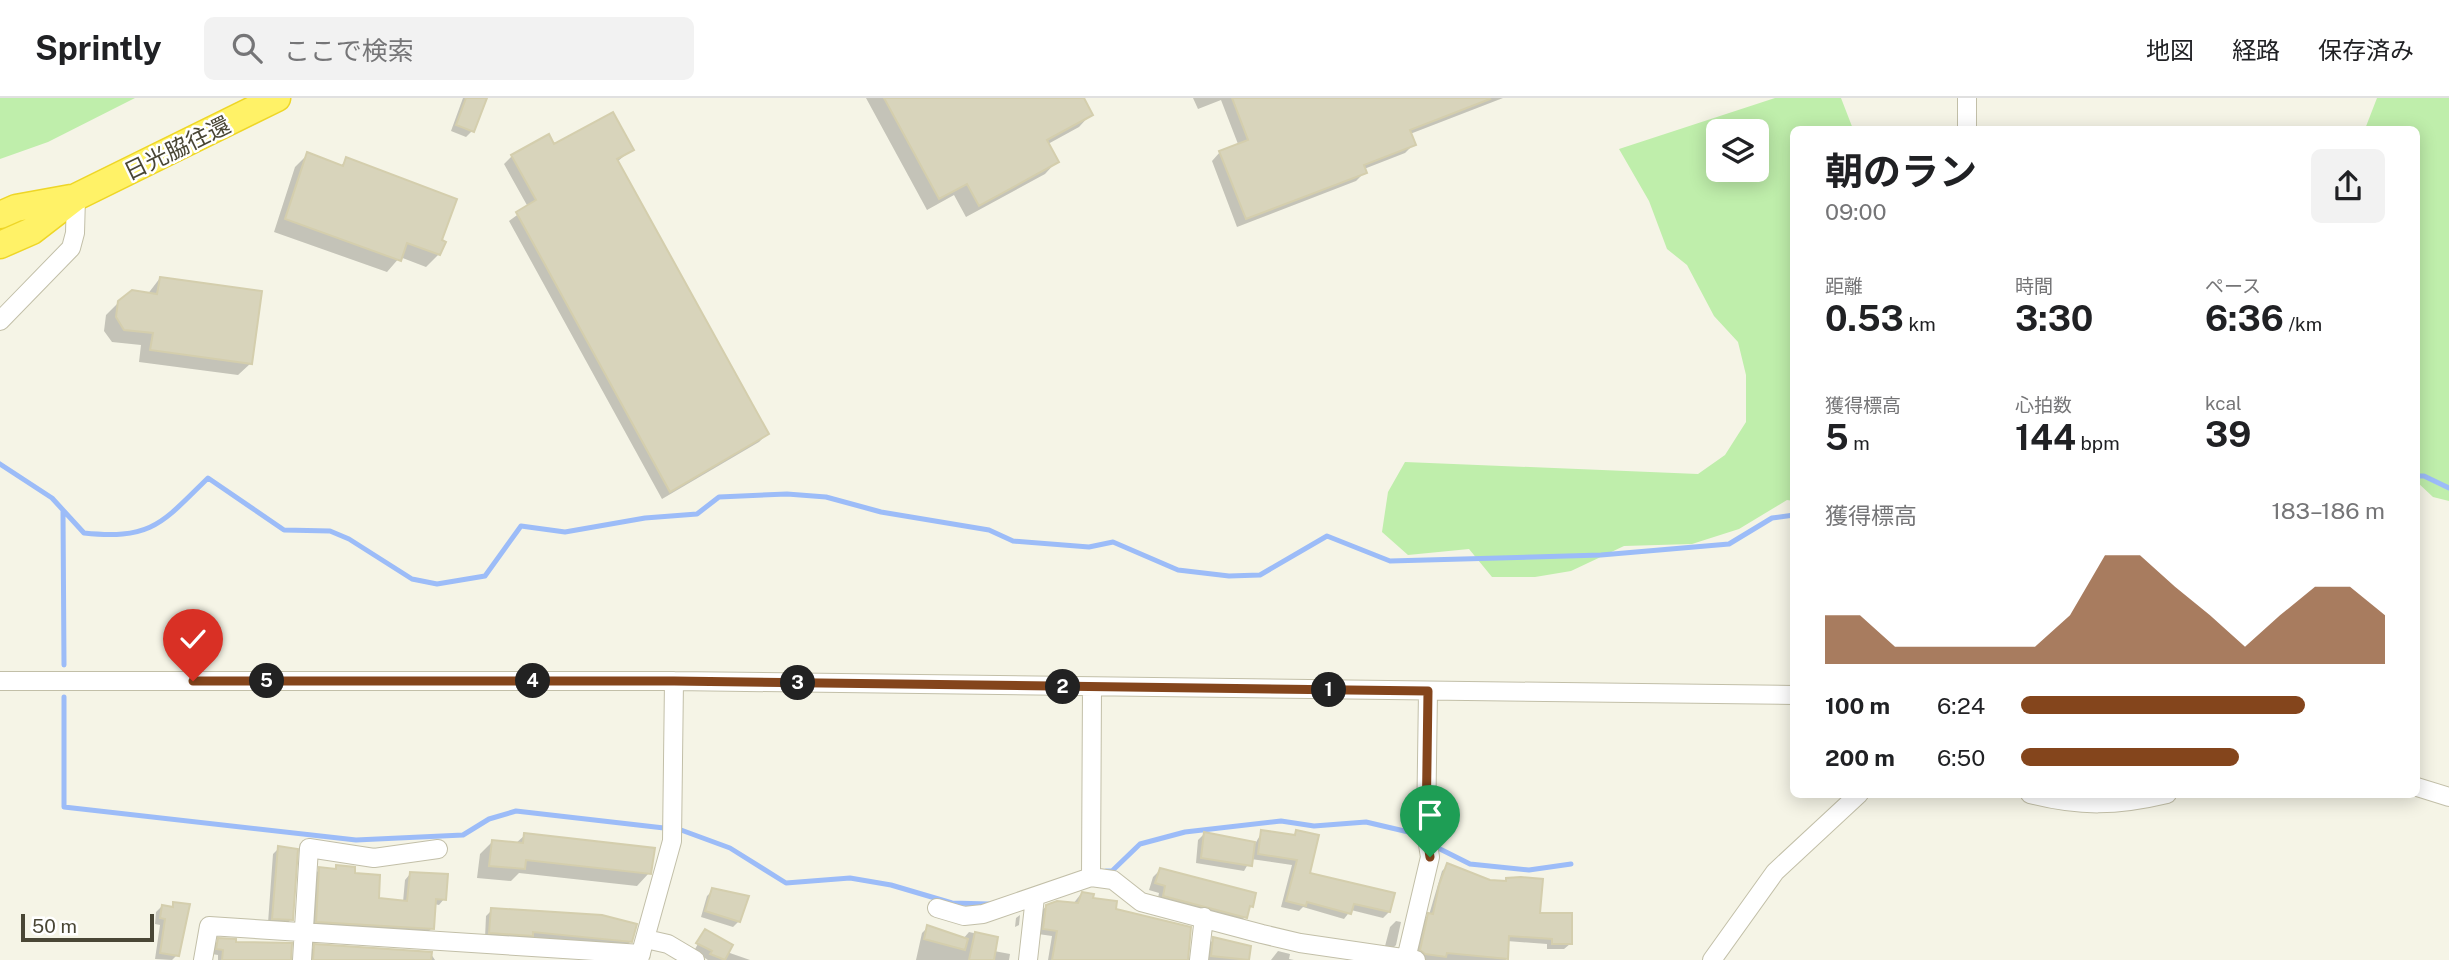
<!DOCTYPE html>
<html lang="ja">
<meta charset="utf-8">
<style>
body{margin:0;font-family:"Public Sans","Noto Sans JP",sans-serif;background:#f2f2f2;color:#202124;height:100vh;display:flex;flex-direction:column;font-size:26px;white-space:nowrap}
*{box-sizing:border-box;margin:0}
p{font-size:23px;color:#757577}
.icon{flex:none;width:38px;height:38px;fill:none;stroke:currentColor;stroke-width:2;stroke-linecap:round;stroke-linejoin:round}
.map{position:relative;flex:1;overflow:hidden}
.panel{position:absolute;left:1790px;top:28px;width:630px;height:672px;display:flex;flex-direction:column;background:#fff;border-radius:10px;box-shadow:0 4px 18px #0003}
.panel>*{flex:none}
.tools{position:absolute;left:1706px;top:21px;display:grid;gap:14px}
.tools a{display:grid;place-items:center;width:63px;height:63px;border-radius:10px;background:#fff;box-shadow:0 4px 18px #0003;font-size:35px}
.scale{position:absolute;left:21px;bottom:18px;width:133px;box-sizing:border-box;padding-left:7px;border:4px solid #494635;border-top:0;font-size:19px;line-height:24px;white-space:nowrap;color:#494635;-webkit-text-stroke:5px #fff;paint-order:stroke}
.pin{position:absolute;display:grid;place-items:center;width:60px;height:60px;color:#fff;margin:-72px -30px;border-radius:50% 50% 50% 0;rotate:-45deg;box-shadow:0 0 7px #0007}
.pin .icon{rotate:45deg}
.km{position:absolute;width:35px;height:35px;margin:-18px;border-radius:50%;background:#222;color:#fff;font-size:19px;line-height:35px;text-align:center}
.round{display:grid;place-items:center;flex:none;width:74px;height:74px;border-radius:10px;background:#f2f2f2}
.summary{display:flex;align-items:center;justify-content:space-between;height:119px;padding:0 35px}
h1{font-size:38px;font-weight:700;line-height:52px}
.stats{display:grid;grid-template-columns:repeat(3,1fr);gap:10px;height:119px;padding:7px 35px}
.stats div{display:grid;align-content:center}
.stats b{font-size:35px;font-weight:700}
.stats small{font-size:19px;font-weight:400}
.stats p{font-size:19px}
.chart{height:196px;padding:14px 35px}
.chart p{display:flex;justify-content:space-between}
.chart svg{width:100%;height:126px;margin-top:7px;fill:#84451c;opacity:.7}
ul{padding:0 35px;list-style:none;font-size:23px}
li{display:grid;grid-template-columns:112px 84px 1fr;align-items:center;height:52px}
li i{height:18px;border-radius:9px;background:#84451c}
header{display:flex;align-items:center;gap:42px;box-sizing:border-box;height:98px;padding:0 35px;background:#fff;border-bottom:2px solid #e0e0e0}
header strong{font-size:33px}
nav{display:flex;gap:38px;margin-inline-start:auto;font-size:24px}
.search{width:490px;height:63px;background:#f2f2f2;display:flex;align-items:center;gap:18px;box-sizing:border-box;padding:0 24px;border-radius:10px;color:#757577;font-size:26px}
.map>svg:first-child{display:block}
.green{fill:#bfeeab;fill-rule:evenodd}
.shadow{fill:#0003}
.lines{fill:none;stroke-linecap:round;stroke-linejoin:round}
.stream{stroke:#9cbcf8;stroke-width:5}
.building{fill:#d8d4bb;stroke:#d4cead;stroke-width:2}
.minor-casing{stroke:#c2bfa8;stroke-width:20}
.highway-casing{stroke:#eed627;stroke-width:29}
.minor{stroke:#fff;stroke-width:18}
.highway{stroke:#fff267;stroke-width:26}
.route-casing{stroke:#fff;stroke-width:14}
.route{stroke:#84451c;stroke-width:9}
.labels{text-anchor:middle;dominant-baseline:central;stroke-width:5;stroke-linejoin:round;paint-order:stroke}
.street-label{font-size:23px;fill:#494635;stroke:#fff}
</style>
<header>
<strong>Sprintly</strong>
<div class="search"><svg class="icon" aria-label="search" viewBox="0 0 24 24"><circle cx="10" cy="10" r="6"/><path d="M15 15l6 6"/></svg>ここで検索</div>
<nav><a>地図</a><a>経路</a><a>保存済み</a></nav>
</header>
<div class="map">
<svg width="2449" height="862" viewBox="0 0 2449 862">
<rect width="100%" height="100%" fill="#f5f4e6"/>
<path class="green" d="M0,0H135L48,44L0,61Z
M1775,0H1841L1853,31L1794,32V403L1787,402L1739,431L1692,446L1624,448L1571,473L1535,479H1492L1469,451L1408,457L1382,434L1388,394L1405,364L1698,376L1725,357L1746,324V277L1738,244L1714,218L1687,167L1667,151L1649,103L1619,51ZM1718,33H1757V72H1718Z
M2377,0H2449V403L2433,399L2417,384V32L2365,31Z"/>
<path class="shadow" d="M463,0H485L472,33L466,39L451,33Z
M866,0H1082L1091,16L1079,29L1048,46L1057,63L1045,76L966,119L954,97L927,112Z
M1193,0H1503L1410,36L1414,46L1405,55L1364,71L1365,74L1356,83L1237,129L1212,63L1220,54L1238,46L1221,2L1198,11Z
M554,49L631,52L617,64L767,336L759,344L662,401L509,123L528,109L504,66L512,58Z
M308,56L340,69L347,61L439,143V156L426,169L400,159L387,174L274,134L295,69Z
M160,180L251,265L238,277L139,264L141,247L112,244L104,233L106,217L119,204L147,197Z
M1262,734L1292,738L1297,734L1308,776L1389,814L1383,820L1351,812L1344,821L1303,809L1299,813L1281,809L1292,767L1251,761L1244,773L1196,765L1198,742L1204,736L1255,746Z
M525,737L649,775L637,788L519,775L511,783L477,780L480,756L492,744L515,746Z
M279,750L291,821L286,827L268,825L273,756Z
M1448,767L1490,784L1504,785L1507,782L1538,817L1570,846L1564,851H1547V846L1507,843L1506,862H1417L1415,858L1423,823L1429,817L1442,773Z
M320,771H354L353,777L377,802L403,804L405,782L410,776L444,801L439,807L434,806L432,830L426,836L311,829L314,777Z
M1160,772L1245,819L1238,826L1157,805L1159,795L1149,792L1153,779Z
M713,792L739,823L733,829L701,819L707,798Z
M1080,797L1092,798L1091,801L1114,812L1186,862H1048L1052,838L1038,836L1040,814L1047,808L1073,806Z
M174,805L177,857L172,862L155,861L160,827L155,826L156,814L162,808L170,810Z
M492,812L631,843L625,849L529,839L526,842L485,840L486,818Z
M1020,817L1019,827L1015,829L1016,820Z
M1396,823L1401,824L1396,847L1390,853L1384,852L1390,829Z
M928,829L963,841L969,834L996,840L994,853L1010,856L1009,862H916L922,835Z
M705,833L727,854L750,862H708L694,853Z
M1214,841L1249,849L1247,862H1206L1208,847Z
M219,842L234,846L290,862H218V857L212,856L214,847Z
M315,848L431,856L435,862H308L309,854Z
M1278,853L1290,856L1289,861L1294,862H1271Z"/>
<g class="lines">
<path class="stream" d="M0,366L52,400L84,435C152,442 162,425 208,380L284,432L330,433L349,441L412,481L437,486L485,478L521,428L565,434L645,420L697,416L719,399L787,396L826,399L881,414L989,432L1013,443L1089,449L1113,444L1178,472L1229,478L1260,477L1327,438L1390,463L1601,457L1729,446L1772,420L1794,417
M2417,378H2424L2449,390
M63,413L64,567
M64,599V709L356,742L463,737L489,721L516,713L664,730
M681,732L730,750L786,785L850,780L891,787L952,805L989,806
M1434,748L1470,766L1529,772L1571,766
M1106,773H1112L1140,746L1185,734L1281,723L1314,728L1366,724L1417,736"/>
</g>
<path class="building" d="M466,0H487L474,34L456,27Z
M884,0H1084L1093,17L1047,42L1059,64L979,108L967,86L939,101Z
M1232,0H1489L1490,1L1410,32L1416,47L1364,67L1367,75L1246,121L1219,53L1248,42Z
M613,14L634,52L617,61L769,336L670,394L516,114L536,102L511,57L549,36L554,46Z
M307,54L343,68L346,59L457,101L442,142L446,144L440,157L407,145L401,163L285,121Z
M160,179L262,193L252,266L150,252L153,235L124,232L116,219L118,203L132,192L157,196Z
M1261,732L1295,737L1296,732L1319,737L1310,775L1395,795L1390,814L1354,806L1351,816L1307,804L1306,808L1286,803L1297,762L1258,756Z
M1204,734L1255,744L1252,768L1201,760Z
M524,735L655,750L651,776L526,762L525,771L489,768L492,742L523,745Z
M278,748L298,751L293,822L272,821Z
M1447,765L1490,782L1506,783V780L1521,779L1543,781L1540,815H1572V846H1552V841L1509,838L1508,861L1447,855L1446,859L1425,856L1420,852L1428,815L1433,816L1439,787Z
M336,767L355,769V775L380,777L379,800L407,803L410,774L448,776L446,802L436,801L434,831L316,824L319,769L336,771Z
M1160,770L1256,795L1253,809L1250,808L1247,820L1163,798L1165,788L1155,785Z
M712,790L749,798L740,824L705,813Z
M1082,794L1094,796L1093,800L1117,803L1116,811L1191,829L1188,862H1052L1057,833L1043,831L1046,807L1057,803L1078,805Z
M173,804L190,806L179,858L160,855L165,821L160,820L162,807L173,809Z
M491,810L602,817L637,826L632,844L533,834V838L489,835Z
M927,827L968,841L965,852L924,841Z
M705,831L733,847L725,862L710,856L712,853L696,845Z
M975,834L998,839L994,862H969Z
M1213,839L1251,848L1249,862L1211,858Z
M218,840L236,841V844L292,845L291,862H222L223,852L216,851Z
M314,846L432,854L431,862H313Z"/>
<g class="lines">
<g class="minor-casing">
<path id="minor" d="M1967,0V32
M0,223L71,150L75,135L76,99
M0,583H674L1794,597
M2417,689L2449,699
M2030,696C2080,709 2117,708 2167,696
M1091,779L1092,590
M937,810L964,818L983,816L1091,779L1113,782L1141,804L1262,836L1300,845L1416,862
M646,841L668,846L695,862
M1406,861L1430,759L1426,734L1428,593
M203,862L209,828L641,856
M302,862L309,750L374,760L438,751
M639,862L672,743L674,583
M1028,862L1035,799
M1199,862L1204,819
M1712,862L1775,774L1859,696"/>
</g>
<g class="highway-casing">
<path id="highway" d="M0,117L16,110L71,100
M0,147L32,133L76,99L277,0"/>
</g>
<use href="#minor" class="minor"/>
<use href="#highway" class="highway"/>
</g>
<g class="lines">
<g class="route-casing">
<path id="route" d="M193,583H674L1428,593L1426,734L1430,759"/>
</g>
<use href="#route" class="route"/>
</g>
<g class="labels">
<g class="street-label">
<text transform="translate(177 50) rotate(-26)">日光脇往還</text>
</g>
</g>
</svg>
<div class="tools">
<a><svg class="icon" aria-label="layers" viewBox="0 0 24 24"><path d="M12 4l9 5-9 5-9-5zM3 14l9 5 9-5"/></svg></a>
</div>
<div class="scale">50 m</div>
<div class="pin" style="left:1430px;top:759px;background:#1e9e55"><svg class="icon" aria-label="arrive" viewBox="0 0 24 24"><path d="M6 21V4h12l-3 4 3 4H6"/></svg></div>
<div class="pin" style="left:193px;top:583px;background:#d93025"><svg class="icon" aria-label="check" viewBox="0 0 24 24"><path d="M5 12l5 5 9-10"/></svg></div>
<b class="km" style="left:1329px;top:592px">1</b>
<b class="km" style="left:1063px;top:589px">2</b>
<b class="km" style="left:798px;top:585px">3</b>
<b class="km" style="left:533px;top:583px">4</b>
<b class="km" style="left:267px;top:583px">5</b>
<section class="panel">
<div class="summary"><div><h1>朝のラン</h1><p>09:00</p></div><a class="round"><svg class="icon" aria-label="share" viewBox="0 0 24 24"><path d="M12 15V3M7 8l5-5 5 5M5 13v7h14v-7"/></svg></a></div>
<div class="stats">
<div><p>距離</p><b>0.53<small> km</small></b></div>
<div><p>時間</p><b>3:30</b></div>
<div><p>ペース</p><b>6:36<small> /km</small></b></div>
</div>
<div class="stats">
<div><p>獲得標高</p><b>5<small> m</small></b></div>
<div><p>心拍数</p><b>144<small> bpm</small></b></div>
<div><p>kcal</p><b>39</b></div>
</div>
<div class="chart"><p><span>獲得標高</span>183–186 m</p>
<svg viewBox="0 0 160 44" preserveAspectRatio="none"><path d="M0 44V27L10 27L20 38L30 38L40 38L50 38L60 38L70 27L80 6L90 6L100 17L110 27L120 38L130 27L140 17L150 17L160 27V44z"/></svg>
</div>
<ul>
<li><b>100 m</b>6:24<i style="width:78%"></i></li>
<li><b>200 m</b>6:50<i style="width:60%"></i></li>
</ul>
</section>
</div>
